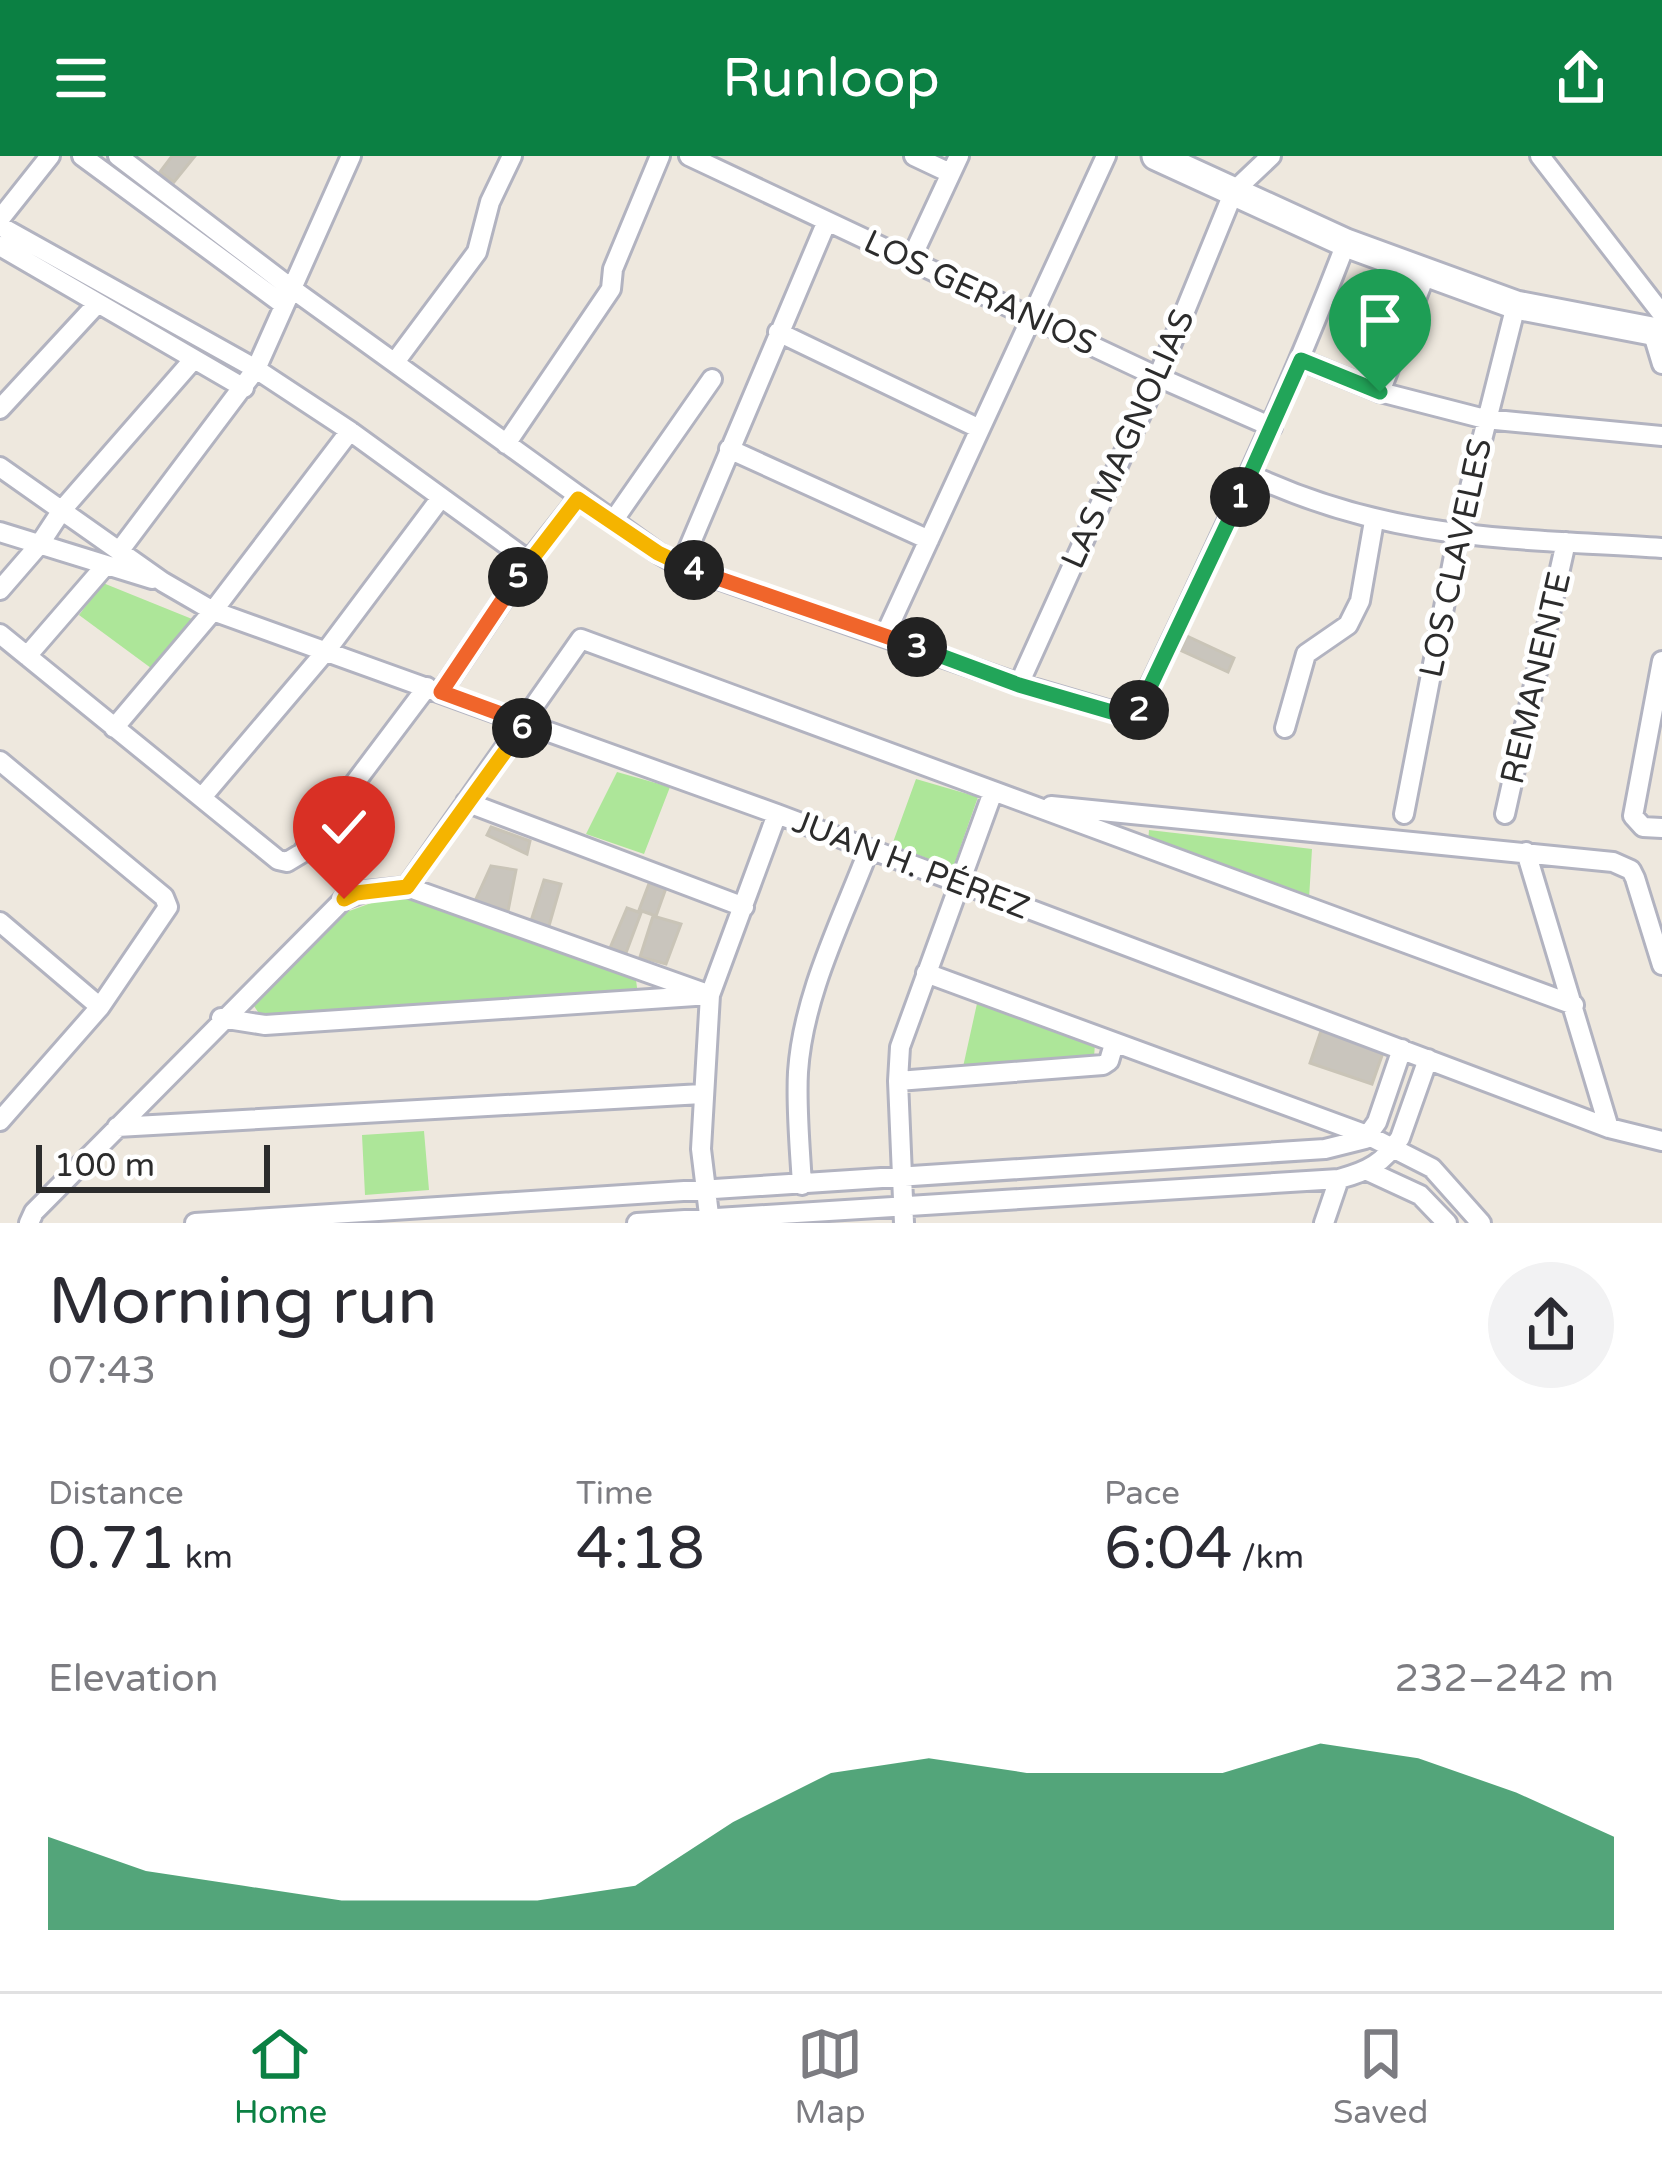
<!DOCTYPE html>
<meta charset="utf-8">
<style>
body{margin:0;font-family:"Varela Round",sans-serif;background:#f2f2f3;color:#2b2b33;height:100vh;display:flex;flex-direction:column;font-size:45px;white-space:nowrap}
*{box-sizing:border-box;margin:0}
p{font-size:39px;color:#7c7c81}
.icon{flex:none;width:66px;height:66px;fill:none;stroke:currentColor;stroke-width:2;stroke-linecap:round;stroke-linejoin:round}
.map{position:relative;height:1067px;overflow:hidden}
.details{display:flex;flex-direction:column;background:#fff;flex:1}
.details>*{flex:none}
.scale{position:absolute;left:36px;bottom:30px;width:234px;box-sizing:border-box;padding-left:12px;border:6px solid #2c2c2c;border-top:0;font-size:33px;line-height:42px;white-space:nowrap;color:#2c2c2c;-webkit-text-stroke:9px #fff;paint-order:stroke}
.pin{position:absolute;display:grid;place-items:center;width:102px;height:102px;color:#fff;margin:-123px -51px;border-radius:50% 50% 50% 0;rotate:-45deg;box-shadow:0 0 12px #0007}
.pin .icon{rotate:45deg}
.km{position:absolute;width:60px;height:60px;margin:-30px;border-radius:50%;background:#222;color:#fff;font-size:33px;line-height:60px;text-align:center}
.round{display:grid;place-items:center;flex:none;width:126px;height:126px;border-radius:63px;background:#f2f2f3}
.overview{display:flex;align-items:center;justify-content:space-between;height:204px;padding:0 48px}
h1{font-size:66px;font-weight:600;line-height:90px}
.metrics{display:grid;grid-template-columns:repeat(3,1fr);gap:18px;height:204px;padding:12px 48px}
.metrics div{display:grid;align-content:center}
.metrics b{font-size:60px;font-weight:600}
.metrics small{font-size:33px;font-weight:400}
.metrics p{font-size:33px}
.chart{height:336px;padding:24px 48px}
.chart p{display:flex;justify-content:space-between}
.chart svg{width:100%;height:216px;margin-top:12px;fill:#0b8043;opacity:.7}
header{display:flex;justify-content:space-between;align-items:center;height:156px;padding:0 48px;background:#0b8043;color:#fff;font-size:54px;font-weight:600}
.dock{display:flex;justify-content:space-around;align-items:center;height:168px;border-top:3px solid #e1e1e2;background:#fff;font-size:33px;color:#7c7c81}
.dock a{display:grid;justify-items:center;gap:6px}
.dock .active{color:#0b8043}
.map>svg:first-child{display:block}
.green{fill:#ade699}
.building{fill:#c9c5bd;stroke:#c9c4b7;stroke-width:3}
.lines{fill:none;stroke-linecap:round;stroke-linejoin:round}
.minor-casing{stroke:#b2b3c0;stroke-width:24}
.secondary-casing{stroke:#b2b3c0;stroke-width:33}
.minor{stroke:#fff;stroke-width:18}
.secondary{stroke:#fff;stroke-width:27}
.split-1-casing{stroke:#fff;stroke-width:24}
.split-2-casing{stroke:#fff;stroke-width:24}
.split-3-casing{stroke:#fff;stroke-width:24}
.split-4-casing{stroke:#fff;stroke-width:24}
.split-5-casing{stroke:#fff;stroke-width:24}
.split-6-casing{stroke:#fff;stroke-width:24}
.split-7-casing{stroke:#fff;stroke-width:24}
.split-1{stroke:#22a559;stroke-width:15}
.split-2{stroke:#22a559;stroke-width:15}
.split-3{stroke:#22a559;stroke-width:15}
.split-4{stroke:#f0652b;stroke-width:15}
.split-5{stroke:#f5b400;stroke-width:15}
.split-6{stroke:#f0652b;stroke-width:15}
.split-7{stroke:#f5b400;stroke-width:15}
.labels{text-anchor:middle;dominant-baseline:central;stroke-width:10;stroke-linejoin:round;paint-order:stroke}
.street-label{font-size:33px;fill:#2c2c2c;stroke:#fff}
</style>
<header><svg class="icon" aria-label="menu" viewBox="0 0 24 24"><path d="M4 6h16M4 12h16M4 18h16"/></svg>Runloop<svg class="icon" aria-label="share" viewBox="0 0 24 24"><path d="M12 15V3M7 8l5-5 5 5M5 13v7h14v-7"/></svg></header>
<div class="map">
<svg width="1662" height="1067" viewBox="0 0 1662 1067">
<rect width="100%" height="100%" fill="#eee8de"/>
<path class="green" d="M103,427L197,465L155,515L79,459Z
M617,616L670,631L644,698L586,678Z
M916,623L978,641L953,712L892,689Z
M1149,674L1312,693L1309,743L1148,687Z
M396,738L636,824L638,839L262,862L254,850L341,758Z
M978,843L1095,887L1094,902L963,911Z
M424,975L429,1034L365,1039L362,979Z"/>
<path class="building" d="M172,0H195L174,26L160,16Z
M1187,480L1234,502L1228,516L1180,494Z
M491,671L530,685L527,698L487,679Z
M491,710L516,714L508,755L475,745Z
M544,724L561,728L549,770L531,765Z
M650,725L666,732L656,760L639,754Z
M627,752L641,757L626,797L610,792Z
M653,760L681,768L666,808L640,801Z
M1322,872L1384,894L1372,928L1310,907Z"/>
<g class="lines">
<g class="minor-casing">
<path id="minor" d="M82,0L284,149
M118,0L291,132L658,397L681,410L1019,528L1131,561L1138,555C1212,400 1285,247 1346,87
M689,0L1158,221L1272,271
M914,0L950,17
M1540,0L1662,158
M0,63L50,0
M0,70L256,213L350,275L529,405
M0,90L244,232
M911,103L959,0
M1652,175L1662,208
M778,176L980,273
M1301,204L1380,236L1485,263L1662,280
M395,206L477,96L490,46L512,0
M1380,236L1426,117
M0,253L97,148
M506,288L611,133L613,113L660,0
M729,293L929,384
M0,311L163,426L213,455L777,658L1609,972L1662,985
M1251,319C1392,385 1511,382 1662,392
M613,365L712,223
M0,376L152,423
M120,394L256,213L351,0
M681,410L827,65
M0,434L39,389L62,354L193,204
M0,478L278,704L287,706L302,697L427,531
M885,479L1106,0
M27,500L105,410
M1662,505L1633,660L1643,671L1662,672
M1019,528L1158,221L1234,35L1271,0
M441,536L529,405L578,343
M114,572L213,455L350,275
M1285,572L1306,498L1348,469L1360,445L1374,365
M0,605L164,741L168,751L100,851L0,965
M203,640L326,495L440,343
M466,646L744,751
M1051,650L1613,706L1631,714L1635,722L1662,809
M1404,658L1458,379L1516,149
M1505,658L1566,386
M1526,696L1609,972
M407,731L702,836
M0,766L100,851
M926,817L1367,979L1432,1012L1481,1067
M221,862L265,869L710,839
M898,925L1103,909L1109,905L1114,888
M117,971L702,938
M1368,1015L1420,1039L1447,1067
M802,1029C800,992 796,953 798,916C803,839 842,764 869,693
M29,1067L34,1056L344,743L367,735L407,731L581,483L1574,849
M195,1067L1325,993L1365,983L1377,966L1402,893
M637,1067L1339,1023C1369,1015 1383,1007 1400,982L1428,903
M710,1067L701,993L710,839L777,658
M904,1067L898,925L900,891L993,636
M1324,1067L1339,1023"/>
</g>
<g class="secondary-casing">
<path id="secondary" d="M1156,0L1346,87L1516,149L1662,177"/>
</g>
<use href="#minor" class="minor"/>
<use href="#secondary" class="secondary"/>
</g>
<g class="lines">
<g class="split-1-casing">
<path id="split-1" d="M1240,341L1301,204L1380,236"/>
</g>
<g class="split-2-casing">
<path id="split-2" d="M1139,554L1240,341"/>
</g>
<g class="split-3-casing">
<path id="split-3" d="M917,491L1019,529L1122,559L1131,560L1139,554"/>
</g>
<g class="split-4-casing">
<path id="split-4" d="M694,414L917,491"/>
</g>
<g class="split-5-casing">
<path id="split-5" d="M518,421L578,343L658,397L694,414"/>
</g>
<g class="split-6-casing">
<path id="split-6" d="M518,421L441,536L526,567L522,572"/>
</g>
<g class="split-7-casing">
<path id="split-7" d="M344,743L356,737L407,731L522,572"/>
</g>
<use href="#split-1" class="split-1"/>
<use href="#split-2" class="split-2"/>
<use href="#split-3" class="split-3"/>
<use href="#split-4" class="split-4"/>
<use href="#split-5" class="split-5"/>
<use href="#split-6" class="split-6"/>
<use href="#split-7" class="split-7"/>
</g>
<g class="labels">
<g class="street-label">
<text transform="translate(980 137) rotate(25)">LOS GERANIOS</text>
<text transform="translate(1128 283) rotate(-66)">LAS MAGNOLIAS</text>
<text transform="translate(1456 402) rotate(-78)">LOS CLAVELES</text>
<text transform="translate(1536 522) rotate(-77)">REMANENTE</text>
<text transform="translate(911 709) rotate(21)">JUAN H. PÉREZ</text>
</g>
</g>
</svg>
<div class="scale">100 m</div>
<div class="pin" style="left:1380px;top:236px;background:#1e9e55"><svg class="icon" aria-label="arrive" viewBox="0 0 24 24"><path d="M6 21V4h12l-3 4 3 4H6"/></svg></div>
<div class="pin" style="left:344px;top:743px;background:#d93025"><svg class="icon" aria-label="check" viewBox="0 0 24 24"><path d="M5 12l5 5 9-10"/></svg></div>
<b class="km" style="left:1240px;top:341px">1</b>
<b class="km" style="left:1139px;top:554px">2</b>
<b class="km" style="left:917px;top:491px">3</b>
<b class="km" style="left:694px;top:414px">4</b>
<b class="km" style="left:518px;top:421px">5</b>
<b class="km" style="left:522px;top:572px">6</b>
</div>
<section class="details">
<div class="overview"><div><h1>Morning run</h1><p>07:43</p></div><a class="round"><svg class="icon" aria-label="share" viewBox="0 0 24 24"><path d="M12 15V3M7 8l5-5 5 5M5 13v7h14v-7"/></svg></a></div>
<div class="metrics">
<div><p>Distance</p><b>0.71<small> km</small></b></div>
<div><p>Time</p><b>4:18</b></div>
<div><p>Pace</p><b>6:04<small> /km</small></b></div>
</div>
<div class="chart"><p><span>Elevation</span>232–242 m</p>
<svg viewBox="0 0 160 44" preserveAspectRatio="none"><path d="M0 44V25L10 32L20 35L30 38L40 38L50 38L60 35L70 22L80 12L90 9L100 12L110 12L120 12L130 6L140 9L150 16L160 25V44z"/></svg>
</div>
</section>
<nav class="dock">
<a class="active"><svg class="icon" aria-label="home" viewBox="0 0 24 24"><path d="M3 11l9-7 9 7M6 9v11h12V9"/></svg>Home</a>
<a><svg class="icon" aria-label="map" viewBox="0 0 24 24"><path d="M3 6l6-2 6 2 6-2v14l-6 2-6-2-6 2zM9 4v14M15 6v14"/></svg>Map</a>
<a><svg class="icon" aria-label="saved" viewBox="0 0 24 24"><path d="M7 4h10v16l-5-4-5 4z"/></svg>Saved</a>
</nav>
